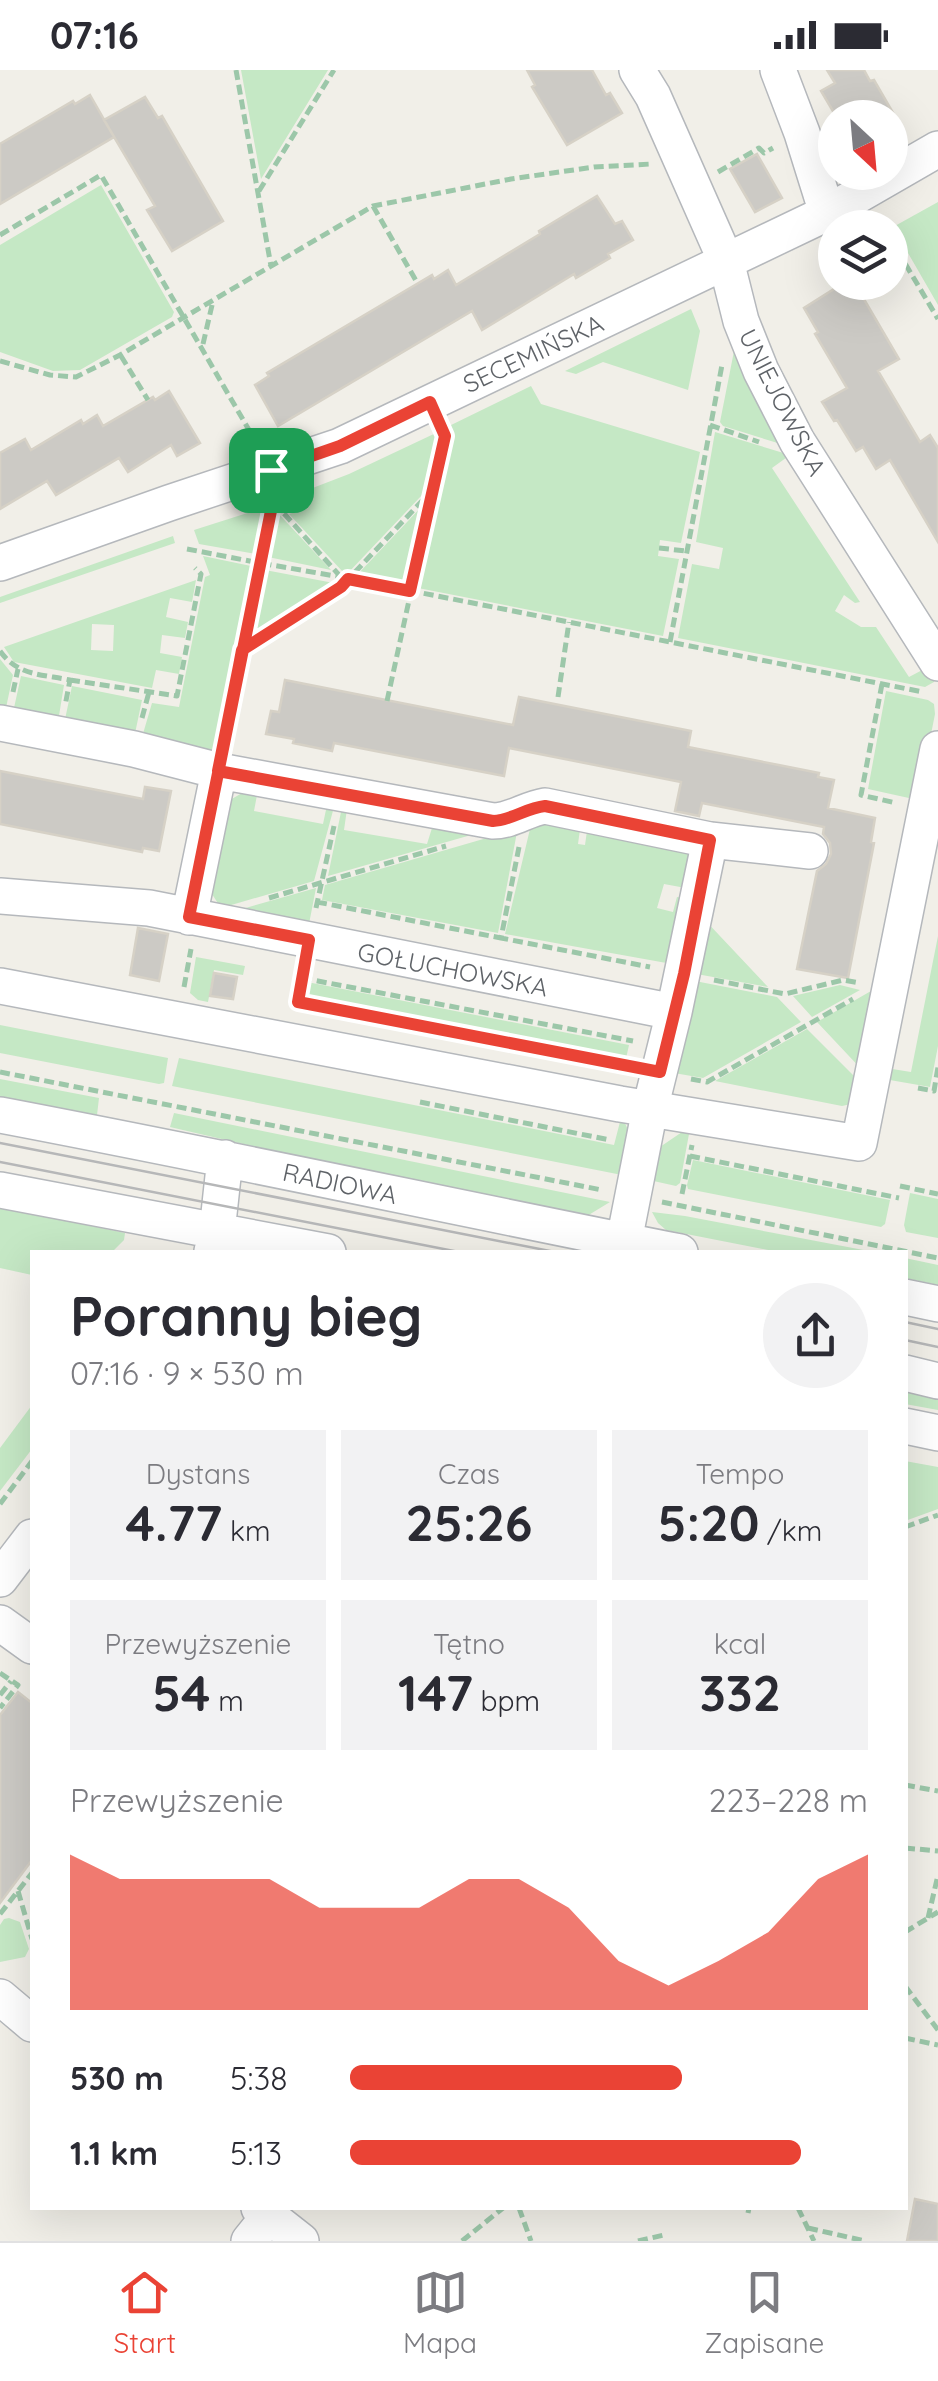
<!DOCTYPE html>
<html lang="pl">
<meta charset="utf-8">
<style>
body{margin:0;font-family:Quicksand,sans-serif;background:#f2f2f3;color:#2b2b33;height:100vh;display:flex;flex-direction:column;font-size:38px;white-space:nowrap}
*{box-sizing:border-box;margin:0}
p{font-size:32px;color:#7c7c81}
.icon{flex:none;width:55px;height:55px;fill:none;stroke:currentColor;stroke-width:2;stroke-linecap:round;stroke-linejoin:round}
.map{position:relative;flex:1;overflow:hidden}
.side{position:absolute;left:30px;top:1180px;width:878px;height:960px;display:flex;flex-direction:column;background:#fff;border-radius:0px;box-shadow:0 10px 40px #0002}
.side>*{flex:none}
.needle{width:65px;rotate:154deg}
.buttons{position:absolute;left:818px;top:30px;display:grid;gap:20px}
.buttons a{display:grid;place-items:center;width:90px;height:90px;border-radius:50%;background:#fff;box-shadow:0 10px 40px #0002;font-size:50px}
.pin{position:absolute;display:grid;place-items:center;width:85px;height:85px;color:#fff;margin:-42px;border-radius:20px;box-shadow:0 5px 15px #0006}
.round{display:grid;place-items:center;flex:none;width:105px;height:105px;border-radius:52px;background:#f2f2f3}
.head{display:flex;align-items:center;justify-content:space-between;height:170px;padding:0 40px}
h1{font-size:55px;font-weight:700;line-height:75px}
.figures{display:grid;grid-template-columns:repeat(3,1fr);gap:15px;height:170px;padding:10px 40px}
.figures div{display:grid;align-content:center;border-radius:0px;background:#f2f2f3;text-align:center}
.figures b{font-size:50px;font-weight:700}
.figures small{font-size:28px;font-weight:400}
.figures p{font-size:28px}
.chart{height:280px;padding:20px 40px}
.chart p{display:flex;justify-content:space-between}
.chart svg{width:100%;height:180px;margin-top:10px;fill:#ea4335;opacity:.7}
ul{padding:0 40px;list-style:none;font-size:32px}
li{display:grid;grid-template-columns:160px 120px 1fr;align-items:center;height:75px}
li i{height:25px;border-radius:12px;background:#ea4335}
.status{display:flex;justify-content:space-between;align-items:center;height:70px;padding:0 50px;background:#fff;direction:ltr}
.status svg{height:28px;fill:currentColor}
.menu{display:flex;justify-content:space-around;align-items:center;height:140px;border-top:2px solid #e1e1e2;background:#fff;font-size:28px;color:#7c7c81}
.menu a{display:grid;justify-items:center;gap:5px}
.menu .current{color:#ea4335}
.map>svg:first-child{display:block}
.green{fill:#c5e8c5;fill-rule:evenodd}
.building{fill:#cccac5;stroke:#d6d1c6;stroke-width:2.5}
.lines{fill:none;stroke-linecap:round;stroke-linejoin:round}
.minor-casing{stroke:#b5b8bc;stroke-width:38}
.path{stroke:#9cc7a9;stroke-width:5;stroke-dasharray:10 5;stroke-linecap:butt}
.minor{stroke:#fff;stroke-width:35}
.tram{stroke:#b6b7b8;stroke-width:2.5}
.route-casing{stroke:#fff;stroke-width:20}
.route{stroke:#ea4335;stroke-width:12}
.labels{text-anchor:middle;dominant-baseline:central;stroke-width:8;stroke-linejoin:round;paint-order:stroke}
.street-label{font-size:25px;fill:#5f6368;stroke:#fff}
</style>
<div class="status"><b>07:16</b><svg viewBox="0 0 49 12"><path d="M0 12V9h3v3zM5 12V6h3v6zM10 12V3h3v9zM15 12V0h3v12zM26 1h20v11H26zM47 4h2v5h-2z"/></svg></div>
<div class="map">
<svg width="938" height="2171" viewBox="0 0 938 2171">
<rect width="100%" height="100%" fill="#f1efe8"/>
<path class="green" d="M241,0H328L261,109Z
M101,115L174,242L172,247L80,300L53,301L0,282V175Z
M938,132V235L893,157Z
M691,239L700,261L688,320L603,292L576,304L565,301Z
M736,271L784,375L723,356L720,352Z
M531,316L541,334L700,382L681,473L660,470L658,486L679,489L663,566L418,518L450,363L447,357Z
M438,362L439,367L430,421L423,424L348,503L343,502L289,444L302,440L297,424L349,404Z
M715,362L790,385L772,398L860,532L855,533L844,525L835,541L861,557H876L909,607L928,597L935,606L934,612L925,617L678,568L692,494L719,499L723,478L696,472Z
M425,433L405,514L357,505Z
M266,437L256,484L199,474L194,460Z
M277,442L331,500L268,487Z
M173,466L175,473L0,533V527Z
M203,486L251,496L253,499L214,683L140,674L152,633L179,637L205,507L210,505Z
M265,500L339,514L251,570Z
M196,510L192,532L170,528L166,547L188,552L185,568L162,565L160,583L182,587L179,604L156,600L152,618L14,592L4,577ZM92,554L114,555L113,581L91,580Z
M0,589L13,605L4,647L0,646Z
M21,606L64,615L57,658L12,647Z
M72,616L142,630L133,673L63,659Z
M886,621L928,630L934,634L935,644L918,730L868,719Z
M249,719L257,725L254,741L323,754L327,735L334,737L314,811L221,838L210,821L230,730Z
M342,737L347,739L344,760L427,774L432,758L478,763L328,806Z
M581,752L578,774L585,775L588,754L687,781L692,789L691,819L664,814L657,838L673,842L677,827L687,829L672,894L505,864L530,759L536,753Z
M514,760L517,762L498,863L322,830L325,815Z
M316,818L308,859L228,843Z
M703,848L768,917L691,903Z
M938,866V976L930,1017L884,1009L886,998L911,1002Z
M196,887L245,896L243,905L214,900L208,932L198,930L190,923Z
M695,911L777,927L801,952L703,1008L674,1003Z
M307,912L629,975L625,993L303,929Z
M840,915L860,920L812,947L793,926Z
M871,921L881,922L864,1002L817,952Z
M0,955L168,988L164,1013L159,1014L0,983Z
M807,959L856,1008L851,1034L842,1036L715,1011Z
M179,988L614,1075L621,1048C636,1065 627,1085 622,1105L172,1016Z
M0,1009L99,1028L97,1045L0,1031Z
M174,1043L610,1132L587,1146L277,1082L170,1057Z
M682,1062L689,1064L680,1113L676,1116L649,1110L660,1077Z
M693,1090L890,1130L885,1154L881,1157L688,1119L687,1115Z
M910,1123L938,1129V1168L906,1162L904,1155Z
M0,1137L125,1163L124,1170L112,1182H32V1205L0,1198Z
M652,1142L685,1146L874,1182H778L666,1160L658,1153Z
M905,1188L938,1195V1215L905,1208Z
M905,1316L938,1326V1340L905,1334Z
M32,1335V1379L0,1421V1378Z
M905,1391L938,1397V1439L905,1451Z
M9,1848L20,1852L29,1879L25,1887L0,1892V1855L4,1849Z"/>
<path class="building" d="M527,0H592L606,25L610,23L622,43L567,75L532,17L535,15Z
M827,0H864L870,11L874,10L896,48H837L821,21L835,13Z
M90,25L114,67L0,134V74L73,31L75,34Z
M145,27L158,48L162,46L223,151L172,181L147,140L155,136L104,50Z
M757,84L782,128L755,142L730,99Z
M597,126L615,154L622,151L633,170L608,184L610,188L576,208L574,204L482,260L472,241L278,356L255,315L269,306L267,303L432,205L434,209L448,200L456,215L540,164L539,161Z
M845,212H854L899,289L878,301L920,372L930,365L938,378V472L890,390L876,399L863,377L856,381L837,350L834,351L822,332L847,318L815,264L818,262L804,238Z
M169,321L200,373L177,386L171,375L128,402L119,388L56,425L47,411L0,439V383L25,369L31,380L81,350L83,354L97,345L103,356L153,327L155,330Z
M285,610L513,655L519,627L691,661L688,677L819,703L818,707L834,710L828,738L875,748L871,772L874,773L848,908L797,899L817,801L826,794L831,784L830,773L823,764L824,757L702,733L699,746L675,741L681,712L509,678L504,706L334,673L332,681L293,673L294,669L266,664L271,641L279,642Z
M0,701L143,729L145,717L171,721L159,781L143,778L142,782L0,754Z
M138,858L168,864L159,911L130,905Z
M214,903L237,907L233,929L210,926Z
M18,1622L32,1633V1790L0,1833V1645Z
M915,2129L938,2134V2171H907Z"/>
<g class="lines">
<g class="minor-casing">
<path id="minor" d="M637,0L653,26L726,191L741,251L761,301L797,371L938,593
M778,0L802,63L827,143
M0,493L169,433L340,376L827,143L938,79
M0,653L134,679L219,701L493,751C512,751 526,739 545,736L710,770L674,942
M710,770L810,781
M0,826L149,838L674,942L650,1039L624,1171
M189,847L219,701
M0,916L620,1034L859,1073L938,679
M0,1045C227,1088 453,1137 680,1182
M0,1120L328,1182
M212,1181L217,1162L225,1088
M905,1227L938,1234
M905,1303L938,1311
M905,1356L938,1363
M0,1509L32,1467
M0,1553L32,1576
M0,1927L32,1954
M259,2138L301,2171
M249,2171L269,2146"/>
</g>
<path class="path" d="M236,0L271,196
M718,102L759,78L764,83L773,78
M259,121L334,0
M373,136L418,214
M0,165L101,105L256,372
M890,168L938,249
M203,274L213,231
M121,286L148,330
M0,291L50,305L76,307L120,285L373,136L511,109L594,97L651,94
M710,355L759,372
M272,435L280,439L339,505
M659,478L686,481
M187,479L260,493L273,433
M670,572L722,295
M244,579L341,517L422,431L431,424
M0,581C18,606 41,604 70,610L65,636
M70,610L177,626L201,504L195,498
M882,614L861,725L896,733
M13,622L18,599
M558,627L569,552
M387,631L445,366L442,360
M142,648L149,622
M225,668L260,493L341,507L923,622
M519,777L501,868L650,897
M269,828L446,776
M317,832L501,868
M316,838L334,756
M303,902L298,932L627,996
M302,908L633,971
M714,910L785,924L843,910L860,913
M184,917L191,879
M0,1002L602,1120
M691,1009L707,1012L853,929
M918,1018L934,1021L938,997
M420,1032L610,1070
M690,1086L899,1128
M900,1116L938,1124
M682,1124L692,1075
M662,1132L938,1188
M0,1434L32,1391
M905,1457L938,1445
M0,1603L18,1615L0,1638
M0,1625L11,1611
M905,1715L938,1721
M905,1778L938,1781
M18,1821L32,1869
M0,1844L32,1803
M928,1848L938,1805
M905,1862L938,1842
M905,1916L938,1960
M905,1968L938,1975
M519,2138L531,2171
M798,2138L814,2171
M748,2143L749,2138
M808,2158L865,2171
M462,2171L503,2138
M638,2171L664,2165"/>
<use href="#minor" class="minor"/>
<path class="tram" d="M0,1073L555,1182
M0,1092L459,1182
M905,1252L938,1259
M905,1270L938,1277"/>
</g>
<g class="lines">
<g class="route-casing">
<path id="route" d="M271,400L276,416L189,847L309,870L298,932L660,1002L684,904L710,770L545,736C526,738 512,750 493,751L218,701L239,596L242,580L341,517L348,509L410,521L445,366L430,332L340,376L271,400"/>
</g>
<use href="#route" class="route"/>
</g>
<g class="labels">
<g class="street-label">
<text transform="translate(533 283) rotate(-25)">SECEMIŃSKA</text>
<text transform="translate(783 332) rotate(63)">UNIEJOWSKA</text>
<text transform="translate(453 899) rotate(11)">GOŁUCHOWSKA</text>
<text transform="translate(340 1113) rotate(12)">RADIOWA</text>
</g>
</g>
</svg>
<div class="buttons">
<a><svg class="needle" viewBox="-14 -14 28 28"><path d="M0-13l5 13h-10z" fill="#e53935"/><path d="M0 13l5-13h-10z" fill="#7c7c81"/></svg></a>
<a><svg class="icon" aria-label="layers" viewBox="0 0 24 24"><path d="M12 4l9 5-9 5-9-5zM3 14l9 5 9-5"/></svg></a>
</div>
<div class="pin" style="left:271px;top:400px;background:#1e9e55"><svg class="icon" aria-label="arrive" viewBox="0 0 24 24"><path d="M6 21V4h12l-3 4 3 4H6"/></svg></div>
<section class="side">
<div class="head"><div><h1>Poranny bieg</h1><p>07:16 · 9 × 530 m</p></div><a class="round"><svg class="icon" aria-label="share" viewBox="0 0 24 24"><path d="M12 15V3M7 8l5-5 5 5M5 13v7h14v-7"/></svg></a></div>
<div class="figures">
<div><p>Dystans</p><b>4.77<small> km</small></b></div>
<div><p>Czas</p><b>25:26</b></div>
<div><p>Tempo</p><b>5:20<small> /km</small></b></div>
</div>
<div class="figures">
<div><p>Przewyższenie</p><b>54<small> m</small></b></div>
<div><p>Tętno</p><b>147<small> bpm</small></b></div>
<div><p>kcal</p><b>332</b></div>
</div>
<div class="chart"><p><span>Przewyższenie</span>223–228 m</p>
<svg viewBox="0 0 160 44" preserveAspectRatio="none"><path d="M0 44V6L10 12L20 12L30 12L40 12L50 19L60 19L70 19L80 12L90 12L100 19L110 32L120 38L130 32L140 25L150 12L160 6V44z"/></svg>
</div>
<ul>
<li><b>530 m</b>5:38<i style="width:64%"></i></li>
<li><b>1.1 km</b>5:13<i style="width:87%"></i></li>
</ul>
</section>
</div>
<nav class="menu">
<a class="current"><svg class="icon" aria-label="home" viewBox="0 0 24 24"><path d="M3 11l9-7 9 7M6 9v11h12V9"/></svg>Start</a>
<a><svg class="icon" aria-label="map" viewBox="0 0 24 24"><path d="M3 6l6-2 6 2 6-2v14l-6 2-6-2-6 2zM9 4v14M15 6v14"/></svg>Mapa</a>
<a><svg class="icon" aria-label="saved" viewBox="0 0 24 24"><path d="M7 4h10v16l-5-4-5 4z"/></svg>Zapisane</a>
</nav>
